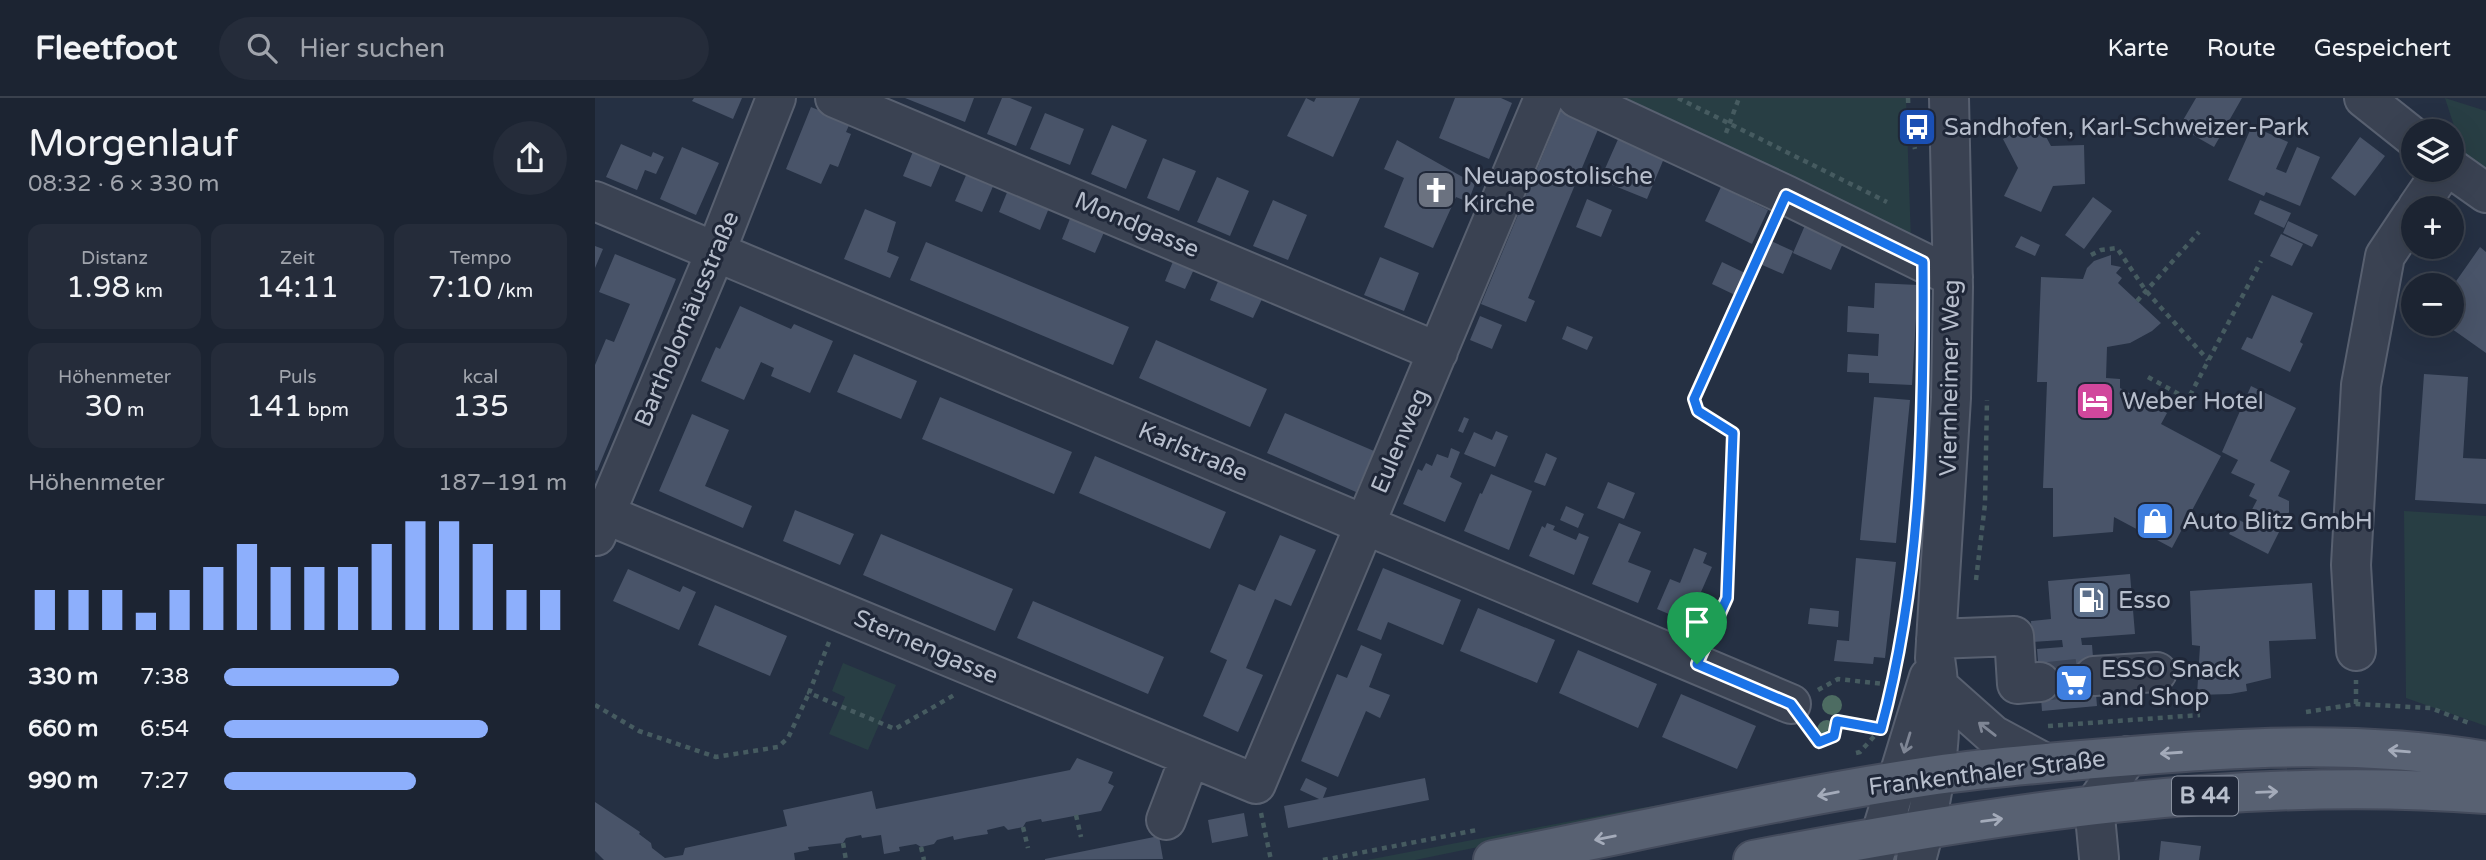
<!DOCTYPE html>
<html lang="de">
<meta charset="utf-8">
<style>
body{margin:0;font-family:"Varela Round",sans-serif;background:#252c3a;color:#f1f3f6;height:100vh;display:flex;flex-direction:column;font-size:26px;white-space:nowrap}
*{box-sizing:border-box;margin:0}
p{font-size:23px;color:#a0a4ac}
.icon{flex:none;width:38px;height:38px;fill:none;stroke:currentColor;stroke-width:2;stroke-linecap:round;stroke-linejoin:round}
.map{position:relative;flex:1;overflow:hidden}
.panel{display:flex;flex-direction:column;background:#1c2432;width:595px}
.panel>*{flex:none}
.controls{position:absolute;left:1806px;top:21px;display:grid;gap:14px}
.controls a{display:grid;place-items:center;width:63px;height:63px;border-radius:50%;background:#1c2432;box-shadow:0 7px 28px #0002,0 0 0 2px #3a414d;font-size:35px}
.pin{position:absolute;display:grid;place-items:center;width:60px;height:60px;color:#fff;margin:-72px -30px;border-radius:50% 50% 50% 0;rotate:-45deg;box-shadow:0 0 7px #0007}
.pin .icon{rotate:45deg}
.round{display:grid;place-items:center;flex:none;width:74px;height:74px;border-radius:37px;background:#252c3a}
.summary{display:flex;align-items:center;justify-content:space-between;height:119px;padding:0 28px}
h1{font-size:38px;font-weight:600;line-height:52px}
.stats{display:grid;grid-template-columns:repeat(3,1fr);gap:10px;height:119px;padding:7px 28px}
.stats div{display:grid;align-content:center;border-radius:14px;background:#252c3a;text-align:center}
.stats b{font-size:30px;font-weight:600}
.stats small{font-size:19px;font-weight:400}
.stats p{font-size:19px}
.chart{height:196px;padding:14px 28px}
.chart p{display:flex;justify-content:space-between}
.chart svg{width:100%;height:126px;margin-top:7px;stroke:#8daffc;stroke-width:6}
ul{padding:0 28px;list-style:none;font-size:23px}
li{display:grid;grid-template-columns:112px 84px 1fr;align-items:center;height:52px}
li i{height:18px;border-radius:9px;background:#8daffc}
header{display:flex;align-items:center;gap:42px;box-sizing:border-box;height:98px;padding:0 35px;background:#1c2432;border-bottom:2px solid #3a414d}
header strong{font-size:33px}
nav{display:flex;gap:38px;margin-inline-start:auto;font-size:24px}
.search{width:490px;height:63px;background:#252c3a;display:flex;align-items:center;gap:18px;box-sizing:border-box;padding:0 24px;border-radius:38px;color:#a0a4ac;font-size:26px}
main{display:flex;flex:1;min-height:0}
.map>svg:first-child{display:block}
.green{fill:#283e44}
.building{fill:#495469}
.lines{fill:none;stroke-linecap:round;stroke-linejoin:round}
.minor-tunnel{stroke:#3b4558;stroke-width:38;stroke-dasharray:38 19;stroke-linecap:butt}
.minor-casing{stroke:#586070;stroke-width:42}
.major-casing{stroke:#444b5c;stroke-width:42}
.path{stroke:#465b60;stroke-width:4.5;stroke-dasharray:5 5;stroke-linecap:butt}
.minor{stroke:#3a4252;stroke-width:38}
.major{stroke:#586172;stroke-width:38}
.tree{fill:#4d6c62}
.oneway{stroke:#7f8695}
.oneway2{stroke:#a4abba}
.route-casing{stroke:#fff;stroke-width:14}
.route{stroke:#1a73e8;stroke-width:9}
.labels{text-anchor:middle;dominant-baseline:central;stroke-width:6;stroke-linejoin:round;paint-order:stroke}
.shield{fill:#1f2738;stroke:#8991a0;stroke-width:2}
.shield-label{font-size:23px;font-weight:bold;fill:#b7becc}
.poi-label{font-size:24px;fill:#b7becc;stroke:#1f2738;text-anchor:start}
.street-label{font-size:24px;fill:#b7becc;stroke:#1f2738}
</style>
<header>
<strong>Fleetfoot</strong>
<div class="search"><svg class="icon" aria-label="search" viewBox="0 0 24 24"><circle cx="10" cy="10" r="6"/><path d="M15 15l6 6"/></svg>Hier suchen</div>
<nav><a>Karte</a><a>Route</a><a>Gespeichert</a></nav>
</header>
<main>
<section class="panel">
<div class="summary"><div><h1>Morgenlauf</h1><p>08:32 · 6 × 330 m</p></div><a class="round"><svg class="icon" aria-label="share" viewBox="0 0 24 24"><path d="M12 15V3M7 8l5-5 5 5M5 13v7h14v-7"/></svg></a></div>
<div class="stats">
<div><p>Distanz</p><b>1.98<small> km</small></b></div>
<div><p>Zeit</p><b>14:11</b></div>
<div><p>Tempo</p><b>7:10<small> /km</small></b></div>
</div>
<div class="stats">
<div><p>Höhenmeter</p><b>30<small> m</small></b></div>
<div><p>Puls</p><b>141<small> bpm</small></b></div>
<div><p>kcal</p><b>135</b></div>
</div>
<div class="chart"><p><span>Höhenmeter</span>187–191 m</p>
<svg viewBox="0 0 160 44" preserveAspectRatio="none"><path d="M5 44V30M15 44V30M25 44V30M35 44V38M45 44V30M55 44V22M65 44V14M75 44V22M85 44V22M95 44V22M105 44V14M115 44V6M125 44V6M135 44V14M145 44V30M155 44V30"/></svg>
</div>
<ul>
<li><b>330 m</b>7:38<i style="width:51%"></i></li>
<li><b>660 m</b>6:54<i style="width:77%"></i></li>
<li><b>990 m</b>7:27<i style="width:56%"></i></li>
</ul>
</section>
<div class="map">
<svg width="1891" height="762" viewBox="0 0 1891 762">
<rect width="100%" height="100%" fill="#253043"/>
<path class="green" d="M1026,0H1311L1316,143L1125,44Z
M1850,0L1891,13V77L1870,62Z
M1809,413L1891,418V628L1811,600Z
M248,565L301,587L273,652L234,636L250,599L237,593Z
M1195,685L820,762H772L1040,711Z"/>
<path class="building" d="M99,0H147L138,21L97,3Z
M310,0H379L370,24Z
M407,0H415L437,9L421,48L392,36Z
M711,0L719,4L721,0H765L738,59L692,38Z
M860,0H906L917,5L894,61L844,40Z
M1601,0H1647L1619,49L1584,29Z
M216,9L255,25L251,34L256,36L243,69L235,66L226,86L191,71Z
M966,13L1004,29L933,200L940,203L931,224L886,206Z
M450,15L489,31L475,67L435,51Z
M1442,22L1456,48L1489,47L1490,86L1458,88L1446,114L1409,98L1423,70L1408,41Z
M517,27L552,42L531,91L496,76Z
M1657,28L1693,44L1681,71L1691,75L1702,49L1725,59L1705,108L1671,94L1669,98L1633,82Z
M1024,39L1070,58L1052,101L1005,82Z
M1765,39L1790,58L1760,98L1736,80Z
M802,42L880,86L873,104L861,99L838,150L789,129L809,80L789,71Z
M26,46L56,59L58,54L69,59L61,76L50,72L42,92L11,79Z
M87,49L124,65L101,117L65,101Z
M319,51L347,63L336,89L308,78Z
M568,60L601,73L584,113L552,100Z
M372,75L399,86L387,114L360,103Z
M622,79L654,93L635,138L602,124Z
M1126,89L1173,112L1157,146L1110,123Z
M413,92L454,110L445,132L404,114Z
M1498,99L1517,113L1489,151L1470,137Z
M992,101L1017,112L1006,139L981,129Z
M678,102L712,117L693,162L658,148Z
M1665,102L1696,115L1689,130L1659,116Z
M270,111L301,124L292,154L304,159L295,180L249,161Z
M476,118L510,132L500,155L467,141Z
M1693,123L1723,137L1717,149L1688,135Z
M1211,125L1249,143L1236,172L1198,155Z
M1686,136L1708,146L1697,168L1675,158Z
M1426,138L1445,147L1440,158L1420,149Z
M1176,143L1198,153L1188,176L1165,166Z
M331,144L534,229L518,267L315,182Z
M0,148L8,151L0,170Z
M1885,149L1891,154V255L1850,226H1857V189Z
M20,156L81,181L2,373L0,372V267L11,241L19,244L35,206L4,194Z
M1516,157V167L1526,169L1521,175L1527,180L1523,185L1566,225L1557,233L1535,245L1512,249L1511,280L1525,281V290L1572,315L1566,326L1626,358L1577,450L1519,419L1518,434L1458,439V390H1448L1452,284H1442L1446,179L1488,181L1492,170L1499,163Z
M785,159L824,175L809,213L769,197Z
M579,161L600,169L590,191L570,183Z
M1127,164L1150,175L1140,197L1117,186Z
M624,181L668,199L658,220L615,202Z
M1280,185L1323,187L1317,287L1274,285V275L1252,274L1253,256L1283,258L1284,236L1252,234L1253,208L1279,210Z
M1677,197L1718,215L1705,244L1708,246L1695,274L1646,251L1652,239L1657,241Z
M145,208L196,231L199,226L238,243L215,295L176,278L179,270L166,264L149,302L106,283L121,249L125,251Z
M885,218L907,227L897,251L875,242Z
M972,228L998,239L992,252L967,241Z
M561,242L672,291L655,329L544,280Z
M259,256L322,283L306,321L242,294Z
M1829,276L1873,279L1868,360L1891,361V406L1820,402Z
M1656,288L1701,310L1675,363L1695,373L1683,398L1694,403V414L1673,456L1634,436L1642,421L1650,425L1662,402L1654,398L1660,386L1636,375L1643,362L1627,354Z
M345,299L477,354L459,396L327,341Z
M1279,299L1315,302L1301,445L1265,442Z
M690,315L779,353L761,394L672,355Z
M97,316L134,332L110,388L157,408L148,430L64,393Z
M869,319L874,321L868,335L863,333Z
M901,333L913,338L900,369L869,356L879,334L897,342Z
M856,350L865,354L855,379L867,385L850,424L808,406L823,371L827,373L831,365L837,368L842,356L853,360Z
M951,355L962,360L950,388L939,384Z
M500,358L631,414L615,451L484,395Z
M896,376L937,393L914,452L869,433L885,395L887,396Z
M1013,384L1040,395L1029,421L1002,410Z
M971,408L989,416L983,430L965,422Z
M200,412L259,436L245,467L188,443Z
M952,425L960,428L958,432L981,442L984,435L994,439L979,477L934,458L947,428L950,430Z
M1024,425L1046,434L1033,464L1056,473L1043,505L997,486Z
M286,436L418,491L400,533L268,477Z
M685,437L721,452L696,508L680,501L651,570L668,577L643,634L608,618L632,562L615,554L644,486L660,493Z
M1099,450L1112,455L1108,465L1117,469L1106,494L1120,500L1107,530L1062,511L1075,481L1085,485Z
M1261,460L1301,464L1290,560L1279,559L1278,566L1239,563L1242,542L1254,543Z
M788,470L866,502L848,547L793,524L786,542L762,532Z
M33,471L85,494L88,488L101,494L84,532L18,503Z
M1535,476L1540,536L1486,540L1487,547H1497L1502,608L1447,613L1442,551L1468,549L1467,542L1437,544L1436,523L1456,521L1453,483Z
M1717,485L1721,541L1674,543L1676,580L1651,586L1652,593L1635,596L1602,597L1605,548L1597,547L1595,493Z
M438,503L569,559L553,596L422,540Z
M120,507L192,538L175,578L103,547Z
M883,510L960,542L942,585L865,553Z
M1215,510L1244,513L1243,529L1213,526Z
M766,547L787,556L774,589L795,597L785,620L771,613L743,679L706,663L742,576L752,580Z
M983,552L1062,586L1043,630L964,595Z
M1086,596L1161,628L1142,671L1067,639Z
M482,660L518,674L513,685L519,688L506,713L447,724L446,721L431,724L428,729L413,732L409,728L392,732L393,736L374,739L359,742L358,738L342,742L339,746L326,749L321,746L304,749L305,753L289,756L286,737L267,740L266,737L251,740L248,745L213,749L214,752L199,755L200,762H9L0,753V704L45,734L44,736L56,745L57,750L70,760L88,757L90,750L192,728L188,712L277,693L281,711L475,672Z
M711,680L732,690L728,700L830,680L834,702L693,730L689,708L724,701L705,692Z
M649,715L653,738L617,745L613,722Z
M564,738L568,761L450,762V761Z
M1566,743L1606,748L1604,762H1564Z"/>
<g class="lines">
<path class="minor-tunnel" d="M1445,584L1499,578"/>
<g class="minor-casing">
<path id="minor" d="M240,0L843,254
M982,0L1191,97L1358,179
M1769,0L1818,39
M1857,71L1891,95
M0,103L1196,606
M1822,110L1848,72
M0,412L661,686L949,0
M1,438L121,153L181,0
M1341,541L1419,538L1422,586L1445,584
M1761,553L1756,467L1766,287L1790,158L1818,116
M1499,578L1562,574
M1344,589L1398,637L1448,664
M571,722L595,659
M1504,760L1499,708L1533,658
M1278,762L1334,579
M1321,762C1340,696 1351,629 1340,560L1356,300L1358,189L1354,0"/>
</g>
<g class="major-casing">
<path id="major" d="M898,762C1046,733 1193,699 1341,677C1406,668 1471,663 1537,658C1654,648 1775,643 1891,663
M1158,762C1398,716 1646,677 1891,696"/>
</g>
<path class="path" d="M1083,0L1292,104
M1313,0L1314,28L1320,51
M1131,35L1144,0
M1496,157L1506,152L1522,150L1551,193L1613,262
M1542,203L1604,134
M1553,279L1593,301L1666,163
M1381,482L1390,406L1392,302
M1114,539L1132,500L1138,335L1103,313L1099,301L1178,126
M234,544L214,595L300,631L361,596
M1300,570L1306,526
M1223,592L1243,581L1298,587
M1761,606V582
M0,607L44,633L121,659L183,649L193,640L214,595
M1711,614L1761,606L1836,610L1874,625
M1453,628L1605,617
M1214,631L1224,644L1239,638L1242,623L1287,631
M1261,655L1265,654L1282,635
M666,715L676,762
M481,717L486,739
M428,729L433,750
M248,745L251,762
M326,749L329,762
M728,762L882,732"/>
<use href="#minor" class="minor"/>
<use href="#major" class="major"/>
</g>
<g class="tree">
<circle cx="1237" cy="607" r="10"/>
<circle cx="1232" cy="632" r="10"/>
</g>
<defs><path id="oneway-shaft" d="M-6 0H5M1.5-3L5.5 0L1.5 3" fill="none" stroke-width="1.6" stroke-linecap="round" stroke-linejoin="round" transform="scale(1.75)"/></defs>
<g class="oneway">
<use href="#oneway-shaft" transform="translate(1392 631) rotate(-142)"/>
<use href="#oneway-shaft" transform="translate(1312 645) rotate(107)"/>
</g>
<g class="oneway2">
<use href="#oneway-shaft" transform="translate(1804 653) rotate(-175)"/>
<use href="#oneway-shaft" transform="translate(1576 655) rotate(176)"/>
<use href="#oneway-shaft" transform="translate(1672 694) rotate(-2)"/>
<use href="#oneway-shaft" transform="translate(1233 696) rotate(169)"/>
<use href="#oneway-shaft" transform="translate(1397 722) rotate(-8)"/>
<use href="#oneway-shaft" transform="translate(1010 740) rotate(169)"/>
</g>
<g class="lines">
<g class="route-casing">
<path id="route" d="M1191,97L1328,164C1329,319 1327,480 1286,631L1242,623L1239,638L1224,644L1196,606L1102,566L1132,500L1138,335L1103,313L1099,301Z"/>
</g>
<use href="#route" class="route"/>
</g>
<defs>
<g id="bus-square" transform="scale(2.0125)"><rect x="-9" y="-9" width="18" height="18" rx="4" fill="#1a4fb4" stroke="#1f2738"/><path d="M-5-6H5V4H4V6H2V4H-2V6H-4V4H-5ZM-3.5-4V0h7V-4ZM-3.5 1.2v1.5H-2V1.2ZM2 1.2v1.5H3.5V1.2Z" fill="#fff"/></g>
<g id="church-square" transform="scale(2.0125)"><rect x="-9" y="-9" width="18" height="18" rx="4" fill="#6b7280" stroke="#1f2738"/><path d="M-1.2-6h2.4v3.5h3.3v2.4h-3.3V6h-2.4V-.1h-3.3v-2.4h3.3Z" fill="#fff"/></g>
<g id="hotel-square" transform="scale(2.0125)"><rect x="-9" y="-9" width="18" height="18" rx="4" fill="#d1479c" stroke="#1f2738"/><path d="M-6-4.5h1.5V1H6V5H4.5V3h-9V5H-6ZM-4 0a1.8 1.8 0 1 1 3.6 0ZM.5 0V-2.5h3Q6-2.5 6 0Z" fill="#fff"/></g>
<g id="shop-square" transform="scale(2.0125)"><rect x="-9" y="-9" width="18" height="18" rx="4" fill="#3f7fe0" stroke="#1f2738"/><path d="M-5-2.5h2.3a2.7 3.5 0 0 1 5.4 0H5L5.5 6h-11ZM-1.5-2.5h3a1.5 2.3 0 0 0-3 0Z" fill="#fff"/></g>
<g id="fuel-square" transform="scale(2.0125)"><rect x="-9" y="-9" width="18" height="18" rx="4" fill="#5c6f8a" stroke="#1f2738"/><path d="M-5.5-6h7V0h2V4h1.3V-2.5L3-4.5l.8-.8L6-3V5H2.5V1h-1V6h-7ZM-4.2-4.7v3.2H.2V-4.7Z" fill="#fff"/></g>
<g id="supermarket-square" transform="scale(2.0125)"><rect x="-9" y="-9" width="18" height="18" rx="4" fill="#3f7fe0" stroke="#1f2738"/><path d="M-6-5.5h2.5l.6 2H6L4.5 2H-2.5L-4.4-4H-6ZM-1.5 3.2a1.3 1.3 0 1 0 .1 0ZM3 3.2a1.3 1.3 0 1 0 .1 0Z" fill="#fff"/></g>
</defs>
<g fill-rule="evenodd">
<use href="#bus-square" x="1322" y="29"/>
<use href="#church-square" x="841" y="92"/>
<use href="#hotel-square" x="1500" y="303"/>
<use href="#shop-square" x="1560" y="423"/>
<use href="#fuel-square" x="1496" y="502"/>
<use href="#supermarket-square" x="1479" y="585"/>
</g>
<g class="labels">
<rect class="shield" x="1577" y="678.5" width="66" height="39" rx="5"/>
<g class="shield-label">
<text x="1610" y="698">B 44</text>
</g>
<g class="poi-label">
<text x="1349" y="29">Sandhofen, Karl-Schweizer-Park</text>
<text x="868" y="78">Neuapostolische<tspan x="868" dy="28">Kirche</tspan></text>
<text x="1527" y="303">Weber Hotel</text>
<text x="1587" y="423">Auto Blitz GmbH</text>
<text x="1523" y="502">Esso</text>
<text x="1506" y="571">ESSO Snack<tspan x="1506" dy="28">and Shop</tspan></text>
</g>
<g class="street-label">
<text transform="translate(542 127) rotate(23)">Mondgasse</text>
<text transform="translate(92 221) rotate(-67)">Bartholomäusstraße</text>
<text transform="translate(1355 280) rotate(-89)">Viernheimer Weg</text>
<text transform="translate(805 343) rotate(-67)">Eulenweg</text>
<text transform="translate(598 354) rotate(23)">Karlstraße</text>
<text transform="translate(331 549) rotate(23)">Sternengasse</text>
<text transform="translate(1392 675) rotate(-7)">Frankenthaler Straße</text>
</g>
</g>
</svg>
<div class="controls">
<a><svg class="icon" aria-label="layers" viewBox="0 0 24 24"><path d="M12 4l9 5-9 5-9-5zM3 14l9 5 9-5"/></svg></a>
<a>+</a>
<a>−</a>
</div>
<div class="pin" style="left:1102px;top:566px;background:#1e9e55"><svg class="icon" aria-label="arrive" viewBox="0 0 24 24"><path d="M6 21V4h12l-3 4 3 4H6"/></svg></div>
</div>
</main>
